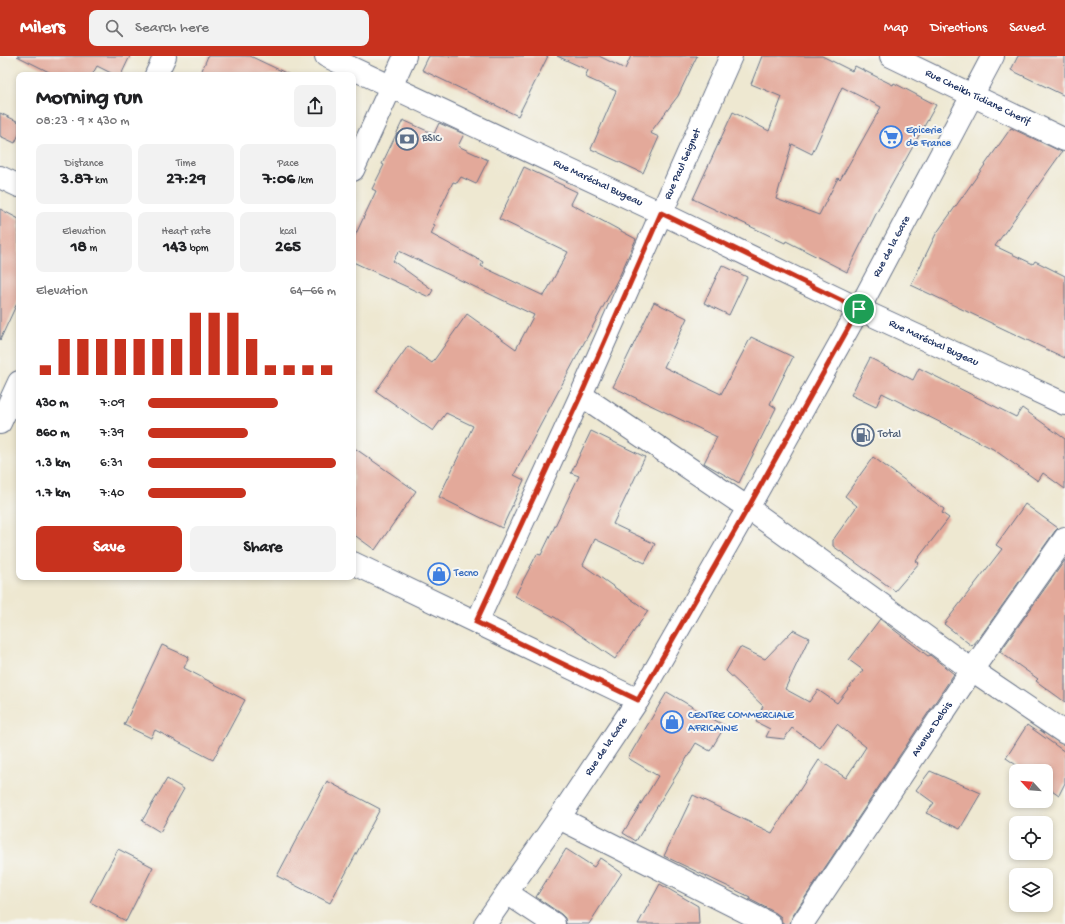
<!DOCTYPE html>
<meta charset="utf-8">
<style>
body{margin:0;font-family:"Gochi Hand",sans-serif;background:#f2f2f2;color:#202124;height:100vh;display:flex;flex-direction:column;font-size:15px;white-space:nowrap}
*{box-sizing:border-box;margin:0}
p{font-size:13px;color:#757577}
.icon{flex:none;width:22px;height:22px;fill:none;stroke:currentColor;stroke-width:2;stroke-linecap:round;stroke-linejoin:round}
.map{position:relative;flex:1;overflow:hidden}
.drawer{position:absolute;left:16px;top:16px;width:340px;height:508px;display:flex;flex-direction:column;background:#fff;border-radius:8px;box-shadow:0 2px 6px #0003}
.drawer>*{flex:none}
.needle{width:26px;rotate:296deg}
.buttons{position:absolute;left:1009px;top:708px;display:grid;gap:8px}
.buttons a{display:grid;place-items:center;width:44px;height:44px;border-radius:8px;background:#fff;box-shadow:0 2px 6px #0003;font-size:20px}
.pin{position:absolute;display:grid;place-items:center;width:34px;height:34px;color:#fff;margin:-17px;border:2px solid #fff;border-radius:50%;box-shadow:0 1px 4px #0007}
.round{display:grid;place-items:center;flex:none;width:42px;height:42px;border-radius:8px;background:#f2f2f2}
.head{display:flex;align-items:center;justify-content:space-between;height:68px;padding:0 20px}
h1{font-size:22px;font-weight:700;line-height:30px}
.metrics{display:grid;grid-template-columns:repeat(3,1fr);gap:6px;height:68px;padding:4px 20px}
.metrics div{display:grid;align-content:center;border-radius:8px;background:#f2f2f2;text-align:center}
.metrics b{font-size:17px;font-weight:700}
.metrics small{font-size:11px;font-weight:400}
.metrics p{font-size:11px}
.chart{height:112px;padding:8px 20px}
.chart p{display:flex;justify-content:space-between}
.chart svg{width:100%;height:72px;margin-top:4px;stroke:#c8321e;stroke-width:6}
.cta{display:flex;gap:8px;margin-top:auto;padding:8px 20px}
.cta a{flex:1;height:46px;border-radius:8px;background:#c8321e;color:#fff;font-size:16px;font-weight:700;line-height:46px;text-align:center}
.cta a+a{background:#f2f2f2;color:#202124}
ul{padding:0 20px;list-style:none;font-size:13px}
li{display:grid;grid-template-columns:64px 48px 1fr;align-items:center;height:30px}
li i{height:10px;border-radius:5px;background:#c8321e}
header{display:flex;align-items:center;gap:24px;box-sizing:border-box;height:56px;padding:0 20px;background:#c8321e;color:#fff}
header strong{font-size:19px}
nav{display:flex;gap:22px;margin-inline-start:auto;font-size:14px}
.search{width:280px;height:36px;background:#f2f2f2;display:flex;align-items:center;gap:10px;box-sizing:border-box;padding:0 14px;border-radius:8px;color:#757577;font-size:15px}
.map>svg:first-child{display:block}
.building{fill:#e3a99a;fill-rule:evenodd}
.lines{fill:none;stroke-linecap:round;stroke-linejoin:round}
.street-casing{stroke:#657086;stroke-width:24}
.street{stroke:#fff;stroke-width:22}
.route-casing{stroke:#fff;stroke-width:8}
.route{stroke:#c8321e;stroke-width:5}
.labels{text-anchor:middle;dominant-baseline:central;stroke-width:4;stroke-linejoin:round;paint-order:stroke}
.street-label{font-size:11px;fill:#1b2f5e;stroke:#f6f6f2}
.shop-label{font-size:11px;fill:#366cbe;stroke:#f6f6f2;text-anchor:start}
.service-label{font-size:11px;fill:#4e5e75;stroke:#f6f6f2;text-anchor:start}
</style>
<header>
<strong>Milers</strong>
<div class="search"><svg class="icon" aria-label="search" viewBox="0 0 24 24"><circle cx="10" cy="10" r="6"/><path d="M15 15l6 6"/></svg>Search here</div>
<nav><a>Map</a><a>Directions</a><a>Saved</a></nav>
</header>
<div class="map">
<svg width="1065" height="868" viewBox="0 0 1065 868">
<rect width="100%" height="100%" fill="#f6f6f2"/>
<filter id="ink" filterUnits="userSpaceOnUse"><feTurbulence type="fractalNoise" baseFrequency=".025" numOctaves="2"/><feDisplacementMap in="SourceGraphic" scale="8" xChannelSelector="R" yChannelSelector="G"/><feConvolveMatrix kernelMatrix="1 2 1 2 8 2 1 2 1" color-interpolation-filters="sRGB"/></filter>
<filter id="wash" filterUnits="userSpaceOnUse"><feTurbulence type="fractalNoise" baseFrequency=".012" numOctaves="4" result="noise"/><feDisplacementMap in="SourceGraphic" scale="16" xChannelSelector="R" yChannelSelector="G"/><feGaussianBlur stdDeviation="0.9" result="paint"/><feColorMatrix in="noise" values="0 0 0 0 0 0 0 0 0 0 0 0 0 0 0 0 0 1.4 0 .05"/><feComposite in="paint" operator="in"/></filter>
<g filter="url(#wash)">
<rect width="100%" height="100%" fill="#eee8d1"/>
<g id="blocks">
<path class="building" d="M17,0H130L121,19H115L97,10L92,19H55Z
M208,0H250L290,19H200Z
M429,0H548L518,60L422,14Z
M557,0H599L625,13L631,0H697L678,40L650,77L659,81L643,117L591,93L616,35L585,21L588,14Z
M762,0H822L852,15L855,10L893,29L894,27L936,49L881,148L847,216L786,185L785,187L693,143L733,56L769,75L782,41L751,28ZM842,31L881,51L840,124L838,122L819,159L776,143L792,88L812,98Z
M1018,0H1065V40L1011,14Z
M0,57L19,66V78L15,87L0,80Z
M403,64L434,78L439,67L464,78L458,90L488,104L476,128L461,121L457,127L453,126L433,168L435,169L431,178L483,206L481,210L544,240L568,196L499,163L524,111L577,136L571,148L636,183L620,219L514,419L524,424L502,472L439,441L473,370L446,357L433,375L376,335L408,290L432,307L467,258L516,293L534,259L399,195L393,205L433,234L429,241L353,206V184L376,135L372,133L384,109L382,108Z
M1011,72L1062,96L995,190L1033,208L1035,205L1065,220V302L911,229L936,178Z
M0,153L19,163V243L0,284Z
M722,209L747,221L729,259L704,247Z
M654,246L687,262L664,311L721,338L751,281L793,301L770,348L776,352L739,427L704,407L717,381L613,331Z
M870,302L913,324L919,312L1016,361L1022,352L1065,383V433L1043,417L1038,425L993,393L882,337L876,351L851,339Z
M591,375L645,401L613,468L655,488L645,507L595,483L583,509L648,555L615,603L556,562L515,540L537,498L541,499L579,420L571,417Z
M353,391L416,435L375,494L353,478Z
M873,401L944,453L942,457L949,462L916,505L919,507L895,535L833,490V484L857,450L845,440Z
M1025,448L1058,472L1055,475L980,581L972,590L944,568L1002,493L996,489Z
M1065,504V646L1036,625L1038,623L1000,596Z
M880,563L928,600L930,599L954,618L792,861L790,868H782L781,861L776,857L749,843L750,841L664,800L693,739L772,777L819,704L846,722L866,691L837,668L820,692L792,672L784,683L766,681L770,673L756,666L763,650L726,615L740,591L765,603L793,574L809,582L785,633L809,646L818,634L837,647L863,614L849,604Z
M162,589L189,601L184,612L245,644L213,704L155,674L151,682L124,669Z
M667,636L725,670L710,695L696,687L636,785L623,777L658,720L628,702Z
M1027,669L1065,696V727L1059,739L1046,730V715H1025L1006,702Z
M930,715L981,737L960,773L926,757L934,747L916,734Z
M167,723L184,733L160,776L142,765Z
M327,725L380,753L330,847L277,820Z
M118,793L153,811L126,865L90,846Z
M566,793L594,811L600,802L622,817L589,868H566L565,862L561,858L536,841Z
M660,828L698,850L699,868H638Z"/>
</g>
</g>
<g filter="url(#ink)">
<use href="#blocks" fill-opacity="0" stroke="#657086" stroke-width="1"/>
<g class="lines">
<g class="street-casing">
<g id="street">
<path id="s1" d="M326,0L661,157L859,253L1065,348"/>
<path id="s2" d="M891,0L1065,84"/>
<path d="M156,19L165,0"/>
<path d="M353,114L405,0"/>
<path d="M0,121L19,130"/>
<path d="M581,339L748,452L972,614L1065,677"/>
<path d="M0,367L19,326"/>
<path d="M353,507L638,644"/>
<path id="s3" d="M477,566L581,339L731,0"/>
<path d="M559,762L770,868"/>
<path d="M507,837L554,868"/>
<path id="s4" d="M485,868L559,762L638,644L748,452L859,253L993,0"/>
<path id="s5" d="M802,868L972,614L1065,482"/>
</g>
</g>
<use href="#street" class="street"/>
</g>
</g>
<g class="lines" filter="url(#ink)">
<g class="route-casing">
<path id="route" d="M661,157L859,253L748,452L638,644L476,566L581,339Z"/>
</g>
<use href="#route" class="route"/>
</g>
<defs>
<g id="supermarket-ring" transform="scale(1.15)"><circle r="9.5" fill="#f6f6f2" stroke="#3f7fe0" stroke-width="1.5"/><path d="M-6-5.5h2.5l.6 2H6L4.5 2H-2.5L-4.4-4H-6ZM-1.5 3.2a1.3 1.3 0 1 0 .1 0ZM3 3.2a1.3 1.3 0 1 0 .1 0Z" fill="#3f7fe0"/></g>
<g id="bank-ring" transform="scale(1.15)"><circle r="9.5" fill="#f6f6f2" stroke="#5c6f8a" stroke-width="1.5"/><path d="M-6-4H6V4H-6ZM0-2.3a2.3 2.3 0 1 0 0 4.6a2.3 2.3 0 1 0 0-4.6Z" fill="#5c6f8a"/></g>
<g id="fuel-ring" transform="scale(1.15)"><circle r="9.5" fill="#f6f6f2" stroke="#5c6f8a" stroke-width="1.5"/><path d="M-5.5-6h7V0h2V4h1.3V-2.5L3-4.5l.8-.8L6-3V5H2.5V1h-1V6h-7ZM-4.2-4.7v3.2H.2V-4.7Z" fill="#5c6f8a"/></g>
<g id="shop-ring" transform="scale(1.15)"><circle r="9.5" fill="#f6f6f2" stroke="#3f7fe0" stroke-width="1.5"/><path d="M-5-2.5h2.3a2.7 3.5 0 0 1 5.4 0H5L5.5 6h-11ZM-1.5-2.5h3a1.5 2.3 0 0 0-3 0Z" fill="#3f7fe0"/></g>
</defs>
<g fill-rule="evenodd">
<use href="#supermarket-ring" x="891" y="81"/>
<use href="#bank-ring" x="407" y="83"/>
<use href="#fuel-ring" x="863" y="379"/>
<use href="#shop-ring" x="439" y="518"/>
<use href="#shop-ring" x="672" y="666"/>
</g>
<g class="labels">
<g class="street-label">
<text stroke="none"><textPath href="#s2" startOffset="96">Rue Cheikh Tidiane Cherif</textPath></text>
<text stroke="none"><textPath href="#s3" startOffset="502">Rue Paul Seignet</textPath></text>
<text stroke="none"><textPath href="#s1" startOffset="300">Rue Maréchal Bugeau</textPath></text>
<text stroke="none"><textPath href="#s4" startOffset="791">Rue de la Gare</textPath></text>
<text stroke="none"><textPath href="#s1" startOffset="672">Rue Maréchal Bugeau</textPath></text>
<text stroke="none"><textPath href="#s5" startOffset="234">Avenue Delois</textPath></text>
<text stroke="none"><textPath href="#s4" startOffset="215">Rue de la Gare</textPath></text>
</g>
<g class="shop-label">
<text x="906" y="75">Epicerie<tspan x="906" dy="13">de France</tspan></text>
<text x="454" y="518">Tecno</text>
<text x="688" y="660">CENTRE COMMERCIALE<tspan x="688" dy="13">AFRICAINE</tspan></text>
</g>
<g class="service-label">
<text x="422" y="83">BSIC</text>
<text x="878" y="379">Total</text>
</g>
</g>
</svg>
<div class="buttons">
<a><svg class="needle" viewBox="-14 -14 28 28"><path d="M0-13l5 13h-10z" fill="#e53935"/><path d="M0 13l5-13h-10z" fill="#757577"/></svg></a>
<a><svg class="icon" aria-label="locate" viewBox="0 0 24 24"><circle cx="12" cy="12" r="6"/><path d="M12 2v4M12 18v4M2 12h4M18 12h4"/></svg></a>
<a><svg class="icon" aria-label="layers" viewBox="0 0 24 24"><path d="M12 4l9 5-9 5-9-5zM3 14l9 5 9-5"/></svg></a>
</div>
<div class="pin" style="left:859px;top:253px;background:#1e9e55"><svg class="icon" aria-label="arrive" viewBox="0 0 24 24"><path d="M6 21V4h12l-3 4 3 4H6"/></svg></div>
<section class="drawer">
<div class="head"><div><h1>Morning run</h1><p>08:23 · 9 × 430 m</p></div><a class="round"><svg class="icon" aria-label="share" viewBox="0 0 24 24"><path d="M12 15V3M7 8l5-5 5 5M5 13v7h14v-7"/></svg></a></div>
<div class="metrics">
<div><p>Distance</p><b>3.87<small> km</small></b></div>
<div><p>Time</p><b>27:29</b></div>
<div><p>Pace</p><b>7:06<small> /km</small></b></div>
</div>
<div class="metrics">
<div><p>Elevation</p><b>18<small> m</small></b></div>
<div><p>Heart rate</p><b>143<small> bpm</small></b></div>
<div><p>kcal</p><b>265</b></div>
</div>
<div class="chart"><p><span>Elevation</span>64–66 m</p>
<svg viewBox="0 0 160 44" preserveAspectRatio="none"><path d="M5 44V38M15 44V22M25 44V22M35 44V22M45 44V22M55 44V22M65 44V22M75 44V22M85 44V6M95 44V6M105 44V6M115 44V22M125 44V38M135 44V38M145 44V38M155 44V38"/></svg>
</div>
<ul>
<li><b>430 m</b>7:09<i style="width:69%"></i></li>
<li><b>860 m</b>7:39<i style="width:53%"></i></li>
<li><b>1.3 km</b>6:31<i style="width:100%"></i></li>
<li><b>1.7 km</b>7:40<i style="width:52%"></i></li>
</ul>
<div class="cta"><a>Save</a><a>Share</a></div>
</section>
</div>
